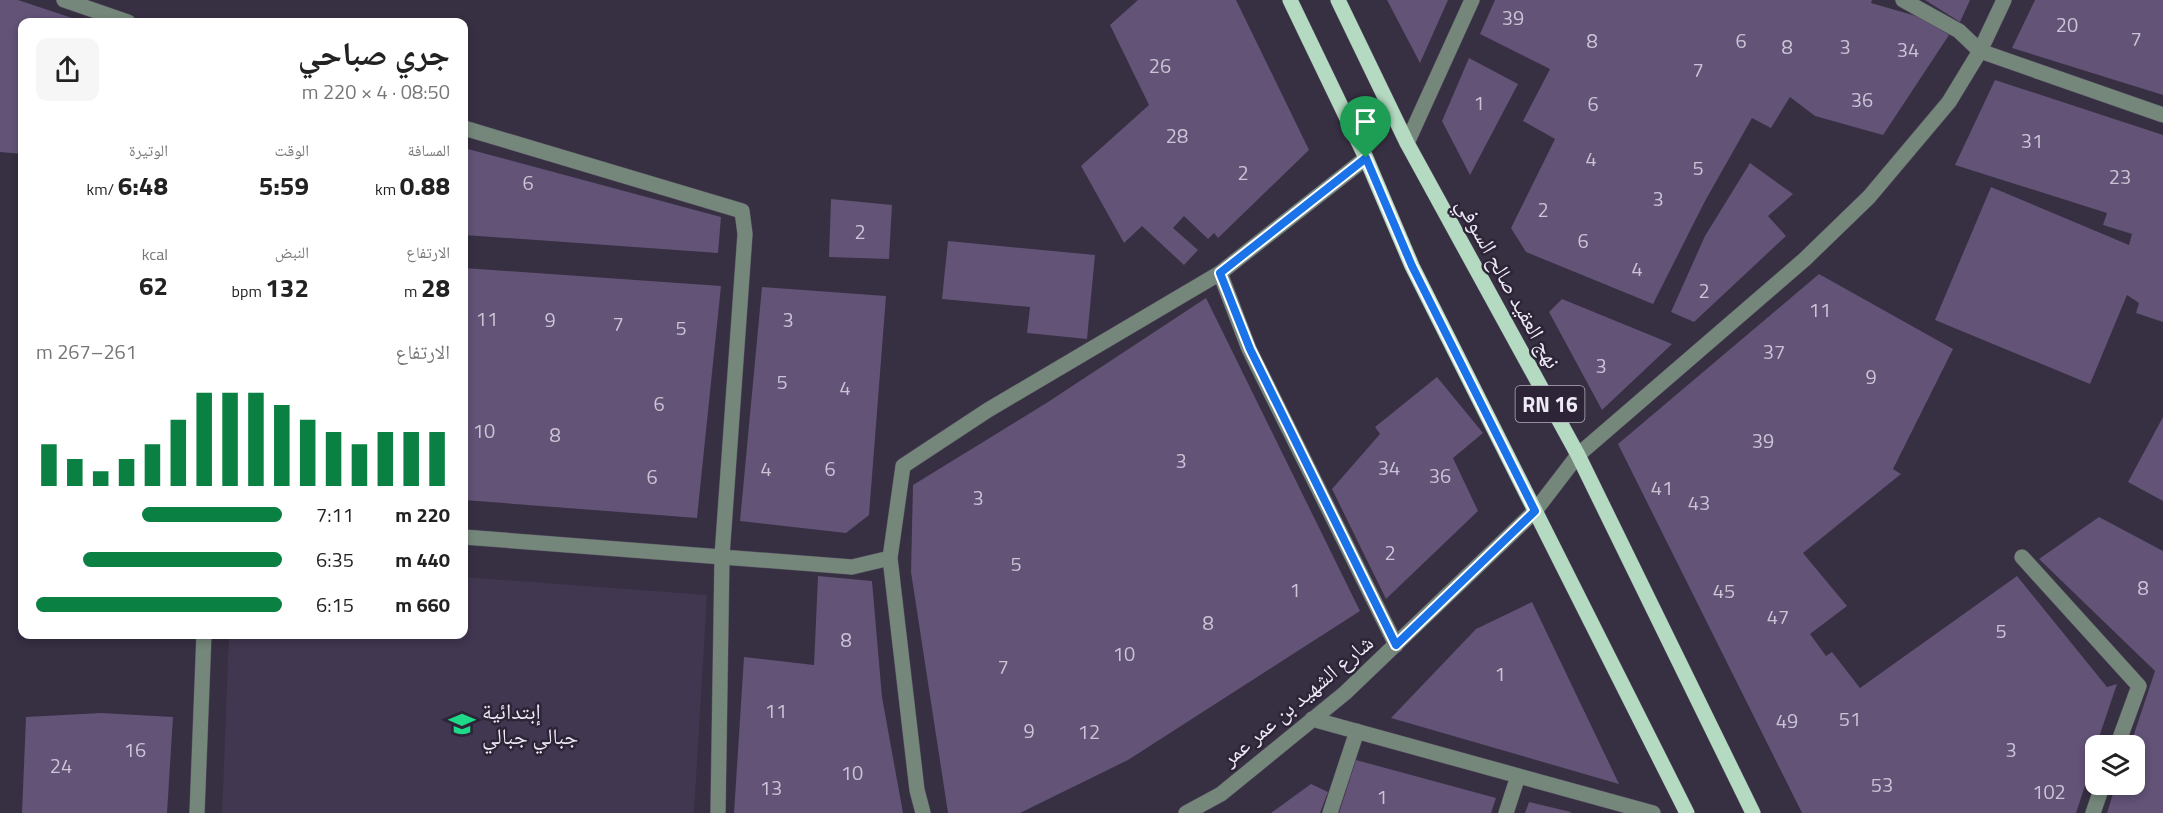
<!DOCTYPE html>
<html lang="ar">
<meta charset="utf-8">
<style>
body{margin:0;font-family:"Titillium Web","Noto Naskh Arabic",sans-serif;background:#f6f6f6;color:#222;direction:rtl;height:100vh;display:flex;flex-direction:column;font-size:22px;white-space:nowrap}
*{box-sizing:border-box;margin:0}
p{font-size:20px;color:#767676}
.icon{flex:none;width:33px;height:33px;fill:none;stroke:currentColor;stroke-width:2;stroke-linecap:round;stroke-linejoin:round}
.map{position:relative;flex:1;overflow:hidden;direction:ltr}
.sheet{position:absolute;left:18px;top:18px;width:450px;height:621px;display:flex;flex-direction:column;background:#fff;border-radius:12px;box-shadow:0 3px 9px #0003;direction:rtl}
.sheet>*{flex:none}
.buttons{position:absolute;left:2085px;top:735px;display:grid;gap:12px}
.buttons a{display:grid;place-items:center;width:60px;height:60px;border-radius:12px;background:#fff;box-shadow:0 3px 9px #0003;font-size:30px}
.pin{position:absolute;display:grid;place-items:center;width:51px;height:51px;color:#fff;margin:-62px -26px;border-radius:50% 50% 50% 0;rotate:-45deg;box-shadow:0 0 6px #0007}
.pin .icon{rotate:45deg}
.round{display:grid;place-items:center;flex:none;width:63px;height:63px;border-radius:12px;background:#f6f6f6}
.overview{display:flex;align-items:center;justify-content:space-between;height:102px;padding:0 18px}
h1{font-size:33px;font-weight:700;line-height:45px}
.metrics{display:grid;grid-template-columns:repeat(3,1fr);gap:9px;height:102px;padding:6px 18px}
.metrics div{display:grid;align-content:center}
.metrics b{font-size:26px;font-weight:700}
.metrics small{font-size:16px;font-weight:400}
.metrics p{font-size:16px}
.chart{height:168px;padding:12px 18px}
.chart p{display:flex;justify-content:space-between}
.chart svg{width:100%;height:108px;margin-top:6px;stroke:#0b8043;stroke-width:6}
ul{padding:0 18px;list-style:none;font-size:20px}
li{display:grid;grid-template-columns:96px 72px 1fr;align-items:center;height:45px}
li i{height:15px;border-radius:8px;background:#0b8043}
.map>svg:first-child{display:block}
.built{fill:#413750}
.building{fill:#625377}
.lines{fill:none;stroke-linecap:round;stroke-linejoin:round}
.minor-casing{stroke:#544d5f;stroke-width:16}
.major-casing{stroke:#544d5f;stroke-width:16}
.minor{stroke:#75877b;stroke-width:15}
.major{stroke:#b5dac2;stroke-width:15}
.route-casing{stroke:#fff;stroke-width:12}
.route{stroke:#1a73e8;stroke-width:8}
.labels{text-anchor:middle;dominant-baseline:central;stroke-width:5;stroke-linejoin:round;paint-order:stroke}
.number-label{font-size:20px;fill:#cbc4d6}
.shield{fill:#2d2537;stroke:#b4afbd;stroke-width:1.5}
.shield-label{font-size:21px;font-weight:bold;fill:#eeeaf6}
.street-label{font-size:22px;fill:#eeeaf6;stroke:#2d2537}
.poi-label{font-size:22px;fill:#eeeaf6;stroke:#2d2537;text-anchor:start}
</style>
<div class="map">
<svg width="2163" height="813" viewBox="0 0 2163 813">
<rect width="100%" height="100%" fill="#372f42"/>
<path class="built" d="M464,577L707,595L694,813H222L229,635L464,634Z"/>
<path class="building" d="M0,0H18L84,22H22V154L0,152Z
M1138,0H1236L1309,150L1218,238L1214,233L1208,239L1184,216L1173,228L1198,250L1184,265L1142,226L1124,243L1081,166L1149,105L1110,25Z
M1387,0H1448L1420,63Z
M1495,0H1872L1871,3L1923,18L1949,35L1883,135L1815,116L1790,97L1771,128L1752,118L1705,201L1653,304L1526,252L1511,228L1555,139L1523,121L1550,69L1480,34Z
M1925,0H1970L1960,22Z
M2035,0H2163V95L2012,48Z
M1469,58L1518,84L1470,175L1442,121Z
M1995,80L2163,135V322L2136,313L2139,303L2127,295L2090,384L1935,320L1991,187L2129,245L2132,234L2103,225L2107,213L1955,165Z
M464,148L721,217L718,253L464,235Z
M1750,163L1793,194L1768,216L1786,236L1694,322L1671,312L1705,236Z
M831,199L892,205L889,259L829,257Z
M948,241L1095,255L1087,339L1027,333L1030,307L942,299Z
M464,268L721,286L697,518L464,500Z
M1819,274L1953,349L1893,469L1901,474L1803,553L1847,606L1810,634L1826,656L1832,652L1860,688L2017,576L2107,687L2117,684L2096,746V762L2092,764L2076,813H1802L1618,444Z
M762,287L886,296L869,515L846,533L740,521Z
M1206,298L1360,611L1128,760L1020,813H948L911,572L913,485L1048,402Z
M1562,299L1655,337L1672,344L1602,410L1549,312Z
M1437,377L1483,433L1453,458L1478,511L1386,599L1332,489L1380,434L1375,427Z
M2163,417V501L2128,482Z
M2099,517L2163,551V813H2107L2116,784H2134V746H2130L2155,671L2039,559Z
M818,576L872,581L882,697L903,813H734L744,657L814,665Z
M1532,602L1619,784L1391,718L1476,629Z
M101,713L173,717L167,813H22L26,717Z
M1356,760L1496,798L1491,813H1339Z
M1311,784L1328,792L1320,813H1271Z
M1529,802L1571,812V813H1525Z"/>
<g class="lines">
<g class="minor-casing">
<path id="minor" d="M64,0L128,22
M1903,0L1959,31L1980,51L2163,115
M464,128L742,211L745,234L722,556L718,813
M1407,143L1472,0
M1366,158L1220,273L1249,349L1396,645
M464,537L852,567L890,558L903,466L988,410L1220,273
M2022,557L2139,686L2117,746
M890,558L917,790L923,813
M1312,719L1653,813
M197,813L204,634
M1186,813L1221,794L1345,693L1535,511L1578,455L1805,259L1869,197L1949,102L1980,51L2004,0
M1330,813L1357,731
M1506,813L1518,776
M2093,813L2103,784"/>
</g>
<g class="major-casing">
<path id="major" d="M1290,0L1366,158L1412,266L1687,813
M1338,0L1407,143L1578,455L1753,813"/>
</g>
<use href="#minor" class="minor"/>
<use href="#major" class="major"/>
</g>
<g class="lines">
<g class="route-casing">
<path id="route" d="M1366,158L1412,266L1535,511L1396,645L1250,349L1220,273Z"/>
</g>
<use href="#route" class="route"/>
</g>
<defs>
<g id="school-bare" transform="scale(2.07)"><path d="M0-5L7-2L0 1L-7-2ZM-4 1L0 2.5L4 1V4Q0 6-4 4Z" fill="#1dd988" stroke="#2d2537" stroke-width="2.5" paint-order="stroke"/></g>
</defs>
<g fill-rule="evenodd">
<use href="#school-bare" x="462" y="724"/>
</g>
<g class="labels">
<g class="number-label">
<text x="1513" y="17">39</text>
<text x="2067" y="24">20</text>
<text x="2136" y="38">7</text>
<text x="1592" y="40">8</text>
<text x="1741" y="40">6</text>
<text x="1787" y="46">8</text>
<text x="1845" y="46">3</text>
<text x="1908" y="49">34</text>
<text x="1160" y="65">26</text>
<text x="1698" y="69">7</text>
<text x="1862" y="99">36</text>
<text x="1479" y="102">1</text>
<text x="1593" y="103">6</text>
<text x="1177" y="135">28</text>
<text x="2032" y="140">31</text>
<text x="1591" y="158">4</text>
<text x="1698" y="167">5</text>
<text x="1243" y="172">2</text>
<text x="2120" y="176">23</text>
<text x="528" y="182">6</text>
<text x="1658" y="198">3</text>
<text x="1543" y="209">2</text>
<text x="860" y="231">2</text>
<text x="1583" y="240">6</text>
<text x="1637" y="268">4</text>
<text x="1704" y="290">2</text>
<text x="1820" y="309">11</text>
<text x="487" y="318">11</text>
<text x="550" y="319">9</text>
<text x="788" y="319">3</text>
<text x="618" y="323">7</text>
<text x="681" y="327">5</text>
<text x="1774" y="351">37</text>
<text x="1601" y="365">3</text>
<text x="1871" y="376">9</text>
<text x="782" y="381">5</text>
<text x="845" y="387">4</text>
<text x="659" y="403">6</text>
<text x="484" y="430">10</text>
<text x="555" y="434">8</text>
<text x="1763" y="440">39</text>
<text x="1181" y="460">3</text>
<text x="1389" y="467">34</text>
<text x="766" y="468">4</text>
<text x="830" y="468">6</text>
<text x="1440" y="475">36</text>
<text x="652" y="476">6</text>
<text x="1662" y="487">41</text>
<text x="978" y="497">3</text>
<text x="1699" y="502">43</text>
<text x="1390" y="552">2</text>
<text x="1016" y="563">5</text>
<text x="2143" y="587">8</text>
<text x="1295" y="589">1</text>
<text x="1724" y="590">45</text>
<text x="1778" y="616">47</text>
<text x="1208" y="622">8</text>
<text x="2001" y="630">5</text>
<text x="846" y="639">8</text>
<text x="1124" y="653">10</text>
<text x="1003" y="666">7</text>
<text x="1500" y="673">1</text>
<text x="776" y="710">11</text>
<text x="1850" y="718">51</text>
<text x="1787" y="720">49</text>
<text x="1029" y="730">9</text>
<text x="1089" y="731">12</text>
<text x="135" y="749">16</text>
<text x="2011" y="749">3</text>
<text x="61" y="765">24</text>
<text x="852" y="772">10</text>
<text x="1882" y="784">53</text>
<text x="771" y="787">13</text>
<text x="2049" y="791">102</text>
<text x="1382" y="796">1</text>
</g>
<rect class="shield" x="1515.5" y="386" width="69" height="36" rx="4.5"/>
<g class="shield-label">
<text x="1550" y="404">RN 16</text>
</g>
<g class="street-label">
<text transform="translate(1509 283) rotate(61)">نهج العقيد صالح السوفي</text>
<text transform="translate(1297 700) rotate(-40)">شارع الشهيد بن عمر عمر</text>
</g>
<g class="poi-label">
<text x="482" y="711">إبتدائية<tspan x="482" dy="25">جبالي جبالي</tspan></text>
</g>
</g>
</svg>
<div class="buttons">
<a><svg class="icon" aria-label="layers" viewBox="0 0 24 24"><path d="M12 4l9 5-9 5-9-5zM3 14l9 5 9-5"/></svg></a>
</div>
<div class="pin" style="left:1366px;top:158px;background:#1e9e55"><svg class="icon" aria-label="arrive" viewBox="0 0 24 24"><path d="M6 21V4h12l-3 4 3 4H6"/></svg></div>
<section class="sheet">
<div class="overview"><div><h1>جري صباحي</h1><p>08:50 · 4 × 220 m</p></div><a class="round"><svg class="icon" aria-label="share" viewBox="0 0 24 24"><path d="M12 15V3M7 8l5-5 5 5M5 13v7h14v-7"/></svg></a></div>
<div class="metrics">
<div><p>المسافة</p><b>0.88<small> km</small></b></div>
<div><p>الوقت</p><b>5:59</b></div>
<div><p>الوتيرة</p><b>6:48<small> /km</small></b></div>
</div>
<div class="metrics">
<div><p>الارتفاع</p><b>28<small> m</small></b></div>
<div><p>النبض</p><b>132<small> bpm</small></b></div>
<div><p>kcal</p><b>62</b></div>
</div>
<div class="chart"><p><span>الارتفاع</span>261–267 m</p>
<svg viewBox="0 0 160 44" preserveAspectRatio="none"><path d="M5 44V27M15 44V33M25 44V38M35 44V33M45 44V27M55 44V17M65 44V6M75 44V6M85 44V6M95 44V11M105 44V17M115 44V22M125 44V27M135 44V22M145 44V22M155 44V22"/></svg>
</div>
<ul>
<li><b>220 m</b>7:11<i style="width:57%"></i></li>
<li><b>440 m</b>6:35<i style="width:81%"></i></li>
<li><b>660 m</b>6:15<i style="width:100%"></i></li>
</ul>
</section>
</div>
